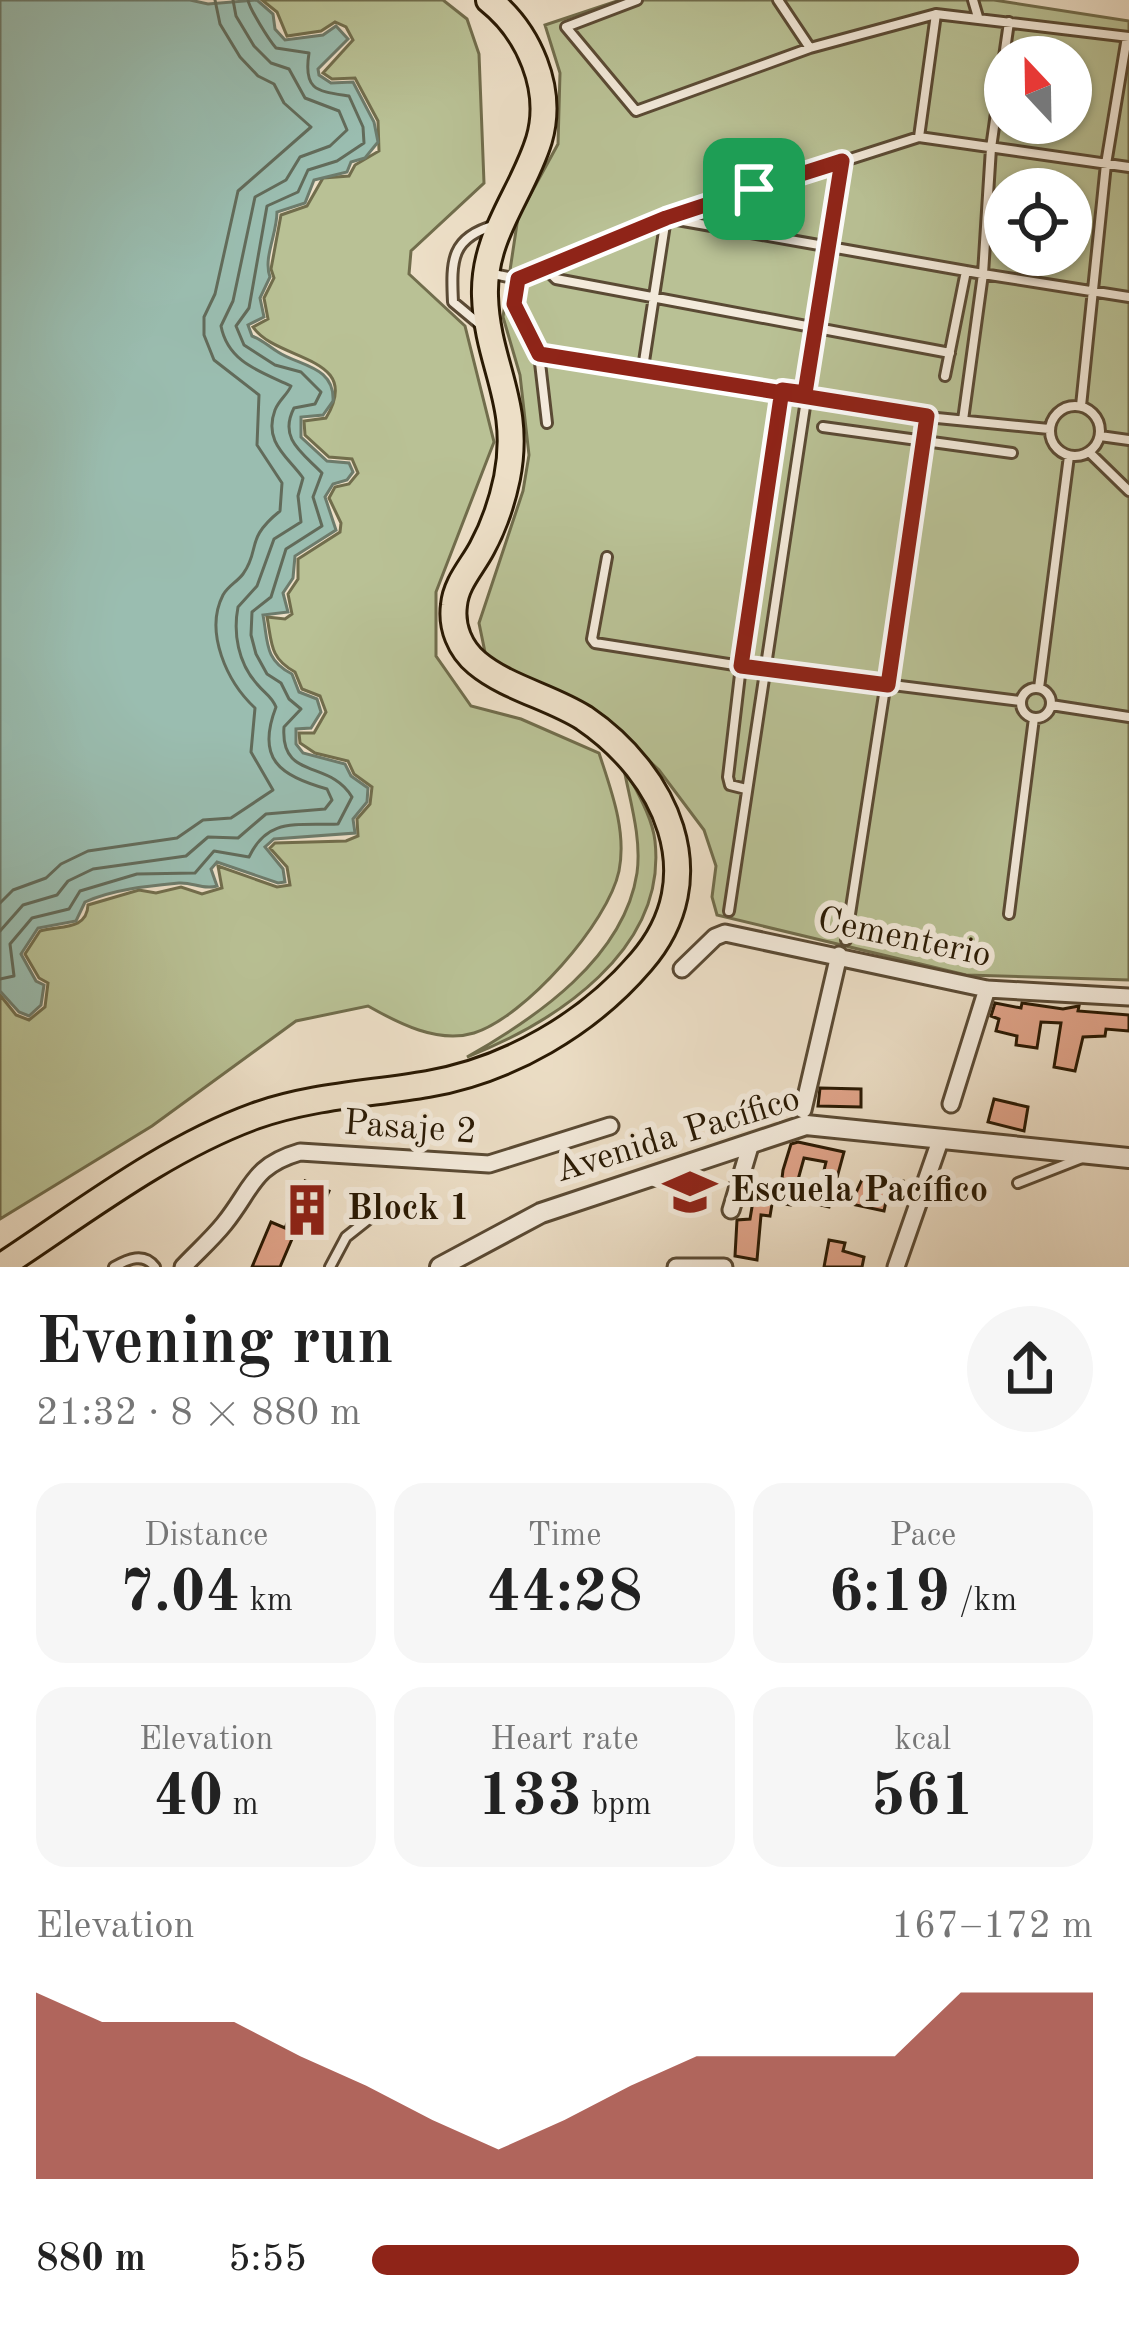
<!DOCTYPE html>
<meta charset="utf-8">
<style>
body{margin:0;font-family:"Old Standard TT",serif;background:#f6f6f6;color:#222;height:100vh;display:flex;flex-direction:column;font-size:45px;white-space:nowrap}
*{box-sizing:border-box;margin:0}
p{font-size:39px;color:#767676}
.icon{flex:none;width:66px;height:66px;fill:none;stroke:currentColor;stroke-width:2;stroke-linecap:round;stroke-linejoin:round}
.map{position:relative;height:1267px;overflow:hidden}
.details{display:flex;flex-direction:column;background:#fff;flex:1}
.details>*{flex:none}
.needle{width:78px;rotate:338deg}
.buttons{position:absolute;left:984px;top:36px;display:grid;gap:24px}
.buttons a{display:grid;place-items:center;width:108px;height:108px;border-radius:50%;background:#fff;box-shadow:0 3px 9px #0004;font-size:60px}
.pin{position:absolute;display:grid;place-items:center;width:102px;height:102px;color:#fff;margin:-51px;border-radius:24px;box-shadow:0 6px 18px #0006}
.round{display:grid;place-items:center;flex:none;width:126px;height:126px;border-radius:63px;background:#f6f6f6}
.headline{display:flex;align-items:center;justify-content:space-between;height:204px;padding:0 36px}
h1{font-size:66px;font-weight:700;line-height:90px}
.metrics{display:grid;grid-template-columns:repeat(3,1fr);gap:18px;height:204px;padding:12px 36px}
.metrics div{display:grid;align-content:center;border-radius:30px;background:#f6f6f6;text-align:center}
.metrics b{font-size:60px;font-weight:700}
.metrics small{font-size:33px;font-weight:400}
.metrics p{font-size:33px}
.chart{height:336px;padding:24px 36px}
.chart p{display:flex;justify-content:space-between}
.chart svg{width:100%;height:216px;margin-top:12px;fill:#8f2418;opacity:.7}
ul{padding:0 36px;list-style:none;font-size:39px}
li{display:grid;grid-template-columns:192px 144px 1fr;align-items:center;height:90px}
li i{height:30px;border-radius:15px;background:#8f2418}
.map>svg:first-child{display:block}
.green{fill:#b9c195;stroke:#716d4c;stroke-width:3;fill-rule:evenodd}
.water{fill:#9abdb0;stroke:#6d7b6b;stroke-width:3}
.lines{fill:none;stroke-linecap:round;stroke-linejoin:round}
.shore{stroke:#626b5a;stroke-width:3}
.building{fill:#e1a48a;stroke:#291903;stroke-width:3}
.service-casing{stroke:#5a4a34;stroke-width:14}
.minor-casing{stroke:#5a4a34;stroke-width:21}
.tertiary-casing{stroke:#5a4a34;stroke-width:24}
.primary-casing{stroke:#291903;stroke-width:30}
.service{stroke:#f3eadb;stroke-width:8}
.minor{stroke:#f3eadb;stroke-width:15}
.tertiary{stroke:#f3eadb;stroke-width:18}
.primary{stroke:#eddfc7;stroke-width:24}
.route-casing{stroke:#fff;stroke-width:24}
.route{stroke:#8f2418;stroke-width:15}
.labels{text-anchor:middle;dominant-baseline:central;stroke-width:12;stroke-linejoin:round;paint-order:stroke}
.street-label{font-size:36px;fill:#291903;stroke:#f3eadb}
.poi-label{font-size:36px;font-weight:bold;fill:#291903;stroke:#f3eadb;text-anchor:start}
</style>
<div class="map">
<svg width="1129" height="1267" viewBox="0 0 1129 1267">
<rect width="100%" height="100%" fill="#eddfc7"/>
<filter id="stains"><feTurbulence type="fractalNoise" baseFrequency=".00167" numOctaves="4"/><feColorMatrix values="0 0 0 0 .2 0 0 0 0 .09 0 0 0 0 .02 0 0 0 .5 -.17"/></filter>
<radialGradient id="worn" r=".72"><stop offset=".6" stop-color="#630" stop-opacity="0"/><stop offset="1" stop-color="#630" stop-opacity=".3"/></radialGradient>
<path class="green" d="M262,0H443L467,19L479,54L484,183L411,251L409,274L465,326L494,442L436,592V656L471,706L521,719L599,753C611,790 627,831 619,871C608,923 525,1017 474,1033C438,1044 398,1023 368,1006L296,1021L152,1126L0,1219V995L16,1015L29,1020L45,1007L48,983L39,978L25,954L40,931C59,925 87,931 88,905L139,890L156,893L181,887L202,894L222,888L218,866L277,887L290,885L287,867L270,848L275,843L346,841L358,836L357,819L370,804L372,787L354,774L348,761L315,753L300,743L299,733H314L326,712L320,696L302,689L295,672C269,658 272,642 267,617L285,619L292,614L288,594L298,579V559L340,532L341,523L329,498L335,487L349,484L358,473L352,459L329,457L305,435L304,421L326,418C364,355 277,362 253,327L268,319L264,298L274,278L271,269L281,215L307,206L323,178L349,176L355,165L379,151L378,121L355,78L332,79L323,73L353,40L346,27L335,22L321,31L287,36L277,12Z
M620,0H994L1129,21V980L966,975L717,915L712,897L716,866L704,830L659,770L599,714L487,662L479,623L523,491L529,455L520,375L503,317L518,217L558,144L560,73L545,25ZM1005,57H1071V123H1005ZM1005,189H1071V255H1005Z
M623,764C634,787 652,815 655,841C667,950 556,1022 467,1057C536,1018 624,958 637,873C642,837 629,798 623,764Z"/>
<path class="water" d="M0,0H190L208,4L257,0L273,14L275,29L285,40L323,35L336,26L348,39L318,69L319,75L331,83L353,82L374,122L378,142L365,158L351,162L347,172L314,180L305,203L277,212C277,234 263,258 270,277L260,298L264,317L248,325L252,336C263,340 268,346 278,352C299,366 335,366 333,401L323,415L301,417V437L327,461L349,463L353,472L347,480L333,484L325,497L336,530L295,556L293,578L283,593L288,612L263,615C268,641 264,660 292,674L299,692L317,699L321,712L311,728L296,729V744L303,753L345,764L351,776L368,788L367,802L353,819L355,833L274,839L265,847L283,869L285,882L278,883L217,862L211,869L217,886C202,890 193,882 179,883C148,886 114,889 85,902L76,921L38,928L21,954L36,981L44,985L41,1005L29,1016L19,1012L0,991Z"/>
<g class="lines">
<path class="shore" d="M0,903L13,890L46,878L61,864L88,851L177,838L203,820L231,818L273,790L251,752L255,708C227,682 204,632 223,595C228,586 237,582 243,574C261,549 244,540 280,511L282,483L257,445L259,395L214,360L204,335V317L215,294L238,191L311,127L284,103L274,84L258,76L240,57L220,24L215,0
M0,931L23,905L57,895L68,881L93,869L186,856L208,837L238,838L266,814L325,809L332,800L327,789C279,775 256,759 276,707C271,695 265,694 257,684C238,663 233,633 238,607L257,586L274,539L301,522L298,496L303,478C288,457 263,442 275,410C279,400 287,395 291,386C262,372 228,363 221,326L233,301L255,197L286,180L300,157L330,146L347,130L339,111L305,98L289,69L271,63L254,46L236,16L233,0
M0,979L14,976L10,944L32,918L69,909L80,891L137,874L195,873L214,851L249,857C268,817 296,826 338,824L352,797C330,759 280,781 284,727L301,709L289,699L281,683L267,674L256,654L251,635L252,612L271,597L286,549L322,526L313,497L322,473C303,453 278,439 294,408L315,404L321,392L301,372L275,365L244,345L236,326L249,308L267,206L298,192L308,170L337,161L364,143L363,127L349,96C317,91 303,91 309,53L276,48C269,40 249,8 248,0"/>
</g>
<path class="building" d="M995,1003L1021,1008L1022,1003L1063,1009L1079,1006L1078,1011L1129,1015V1031L1106,1029L1105,1036L1083,1037L1075,1071L1054,1067L1061,1023L1041,1022L1037,1048L1016,1045L1017,1036L996,1031L999,1019L991,1016Z
M820,1088L861,1089V1107L818,1106Z
M994,1099L1028,1107L1024,1131L988,1122Z
M798,1142L844,1152L829,1207L816,1204L826,1162L804,1158L791,1205L779,1203L783,1170L791,1144Z
M865,1173L903,1181L900,1195L888,1192L884,1211L851,1204Z
M305,1181L329,1191L309,1238L295,1232L280,1267H252L271,1222L285,1228Z
M753,1201L772,1204L770,1216L761,1215L757,1260L735,1256L737,1220L750,1219Z
M829,1240L845,1243L843,1251L864,1257L862,1267H824Z"/>
<g class="lines">
<g class="service-casing">
<path id="service" d="M637,0L566,27L636,111L810,48L936,14
M778,0L810,48
M973,0L978,17
M1009,22L991,148L983,274L666,218L643,368L927,417L1049,429
M919,137L1129,167
M545,268L556,279L950,353
M488,273L518,279L666,218L919,137L936,14L1129,37
M518,279L514,304L539,354L547,423
M483,327L453,302C451,260 451,237 496,225
M539,354L643,368
M945,376L966,271
M1050 431a25 25 0 1 1 50 0a25 25 0 1 1-50 0Z
M1081,406L1106,164L1127,37
M963,420L983,274L1129,297
M823,427L1012,453
M1100,436L1129,440
M1089,452L1129,491
M607,557L592,639L595,643L741,666L782,390
M1021 703a15 15 0 1 1 30 0a15 15 0 1 1-30 0Z
M1039,688L1069,456
M1051,705L1129,717
M746,789L730,785L728,777L741,666L1020,701
M729,911L842,161
M1009,914L1034,718
M846,940L927,417
M1018,1183L1082,1158
M114,1267C128,1259 144,1252 155,1267
M330,1267L346,1237L375,1214"/>
</g>
<g class="minor-casing">
<path id="minor" d="M682,969L715,937L725,933L987,989L1129,997
M951,1104L987,989
M803,1110L839,955
M731,1210L751,1143
M183,1267C196,1253 212,1239 224,1224C253,1188 252,1166 300,1152L489,1164L610,1126
M676,1267H724
M896,1267L941,1138"/>
</g>
<g class="tertiary-casing">
<path id="tertiary" d="M440,1267L541,1213L806,1125L1129,1158"/>
</g>
<g class="primary-casing">
<path id="primary" d="M0,1267C81,1214 164,1149 255,1116C311,1096 370,1094 428,1084C509,1070 588,1024 641,962C715,877 665,773 584,718C551,697 507,688 477,663C460,649 451,627 454,605C456,583 472,567 482,548C494,526 502,502 507,478C522,402 487,365 485,296C483,235 522,195 539,140C554,89 529,32 489,0"/>
</g>
<use href="#service" class="service"/>
<use href="#minor" class="minor"/>
<use href="#tertiary" class="tertiary"/>
<use href="#primary" class="primary"/>
</g>
<g class="lines">
<g class="route-casing">
<path id="route" d="M754,189L666,218L518,279L514,304L539,354L927,416L888,685L741,666L782,390L805,393L842,161L754,189"/>
</g>
<use href="#route" class="route"/>
</g>
<defs>
<g id="school-bare" transform="scale(4.14)"><path d="M0-5L7-2L0 1L-7-2ZM-4 1L0 2.5L4 1V4Q0 6-4 4Z" fill="#8f2418" stroke="#f3eadb" stroke-width="2.5" paint-order="stroke"/></g>
<g id="building-bare" transform="scale(4.14)"><path d="M-4-6H4V6H1V3H-1V6H-4ZM-2.5-4.3h1.7v1.8h-1.7ZM.8-4.3h1.7v1.8H.8ZM-2.5-1h1.7V.8h-1.7ZM.8-1h1.7V.8H.8Z" fill="#8f2418" stroke="#f3eadb" stroke-width="2.5" paint-order="stroke"/></g>
</defs>
<g fill-rule="evenodd">
<use href="#school-bare" x="690" y="1192"/>
<use href="#building-bare" x="307" y="1210"/>
</g>
<g class="labels">
<g class="street-label">
<text transform="translate(904 939) rotate(12)">Cementerio</text>
<text transform="translate(410 1129) rotate(4)">Pasaje 2</text>
<text transform="translate(678 1136) rotate(-17)">Avenida Pacífico</text>
</g>
<g class="poi-label">
<text x="730" y="1192">Escuela Pacífico</text>
<text x="347" y="1210">Block 1</text>
</g>
</g>
<rect width="100%" height="100%" filter="url(#stains)"/>
<rect width="100%" height="100%" fill="url(#worn)"/>
</svg>
<div class="buttons">
<a><svg class="needle" viewBox="-14 -14 28 28"><path d="M0-13l5 13h-10z" fill="#e53935"/><path d="M0 13l5-13h-10z" fill="#767676"/></svg></a>
<a><svg class="icon" aria-label="locate" viewBox="0 0 24 24"><circle cx="12" cy="12" r="6"/><path d="M12 2v4M12 18v4M2 12h4M18 12h4"/></svg></a>
</div>
<div class="pin" style="left:754px;top:189px;background:#1e9e55"><svg class="icon" aria-label="arrive" viewBox="0 0 24 24"><path d="M6 21V4h12l-3 4 3 4H6"/></svg></div>
</div>
<section class="details">
<div class="headline"><div><h1>Evening run</h1><p>21:32 · 8 × 880 m</p></div><a class="round"><svg class="icon" aria-label="share" viewBox="0 0 24 24"><path d="M12 15V3M7 8l5-5 5 5M5 13v7h14v-7"/></svg></a></div>
<div class="metrics">
<div><p>Distance</p><b>7.04<small> km</small></b></div>
<div><p>Time</p><b>44:28</b></div>
<div><p>Pace</p><b>6:19<small> /km</small></b></div>
</div>
<div class="metrics">
<div><p>Elevation</p><b>40<small> m</small></b></div>
<div><p>Heart rate</p><b>133<small> bpm</small></b></div>
<div><p>kcal</p><b>561</b></div>
</div>
<div class="chart"><p><span>Elevation</span>167–172 m</p>
<svg viewBox="0 0 160 44" preserveAspectRatio="none"><path d="M0 44V6L10 12L20 12L30 12L40 19L50 25L60 32L70 38L80 32L90 25L100 19L110 19L120 19L130 19L140 6L150 6L160 6V44z"/></svg>
</div>
<ul>
<li><b>880 m</b>5:55<i style="width:98%"></i></li>
</ul>
</section>
